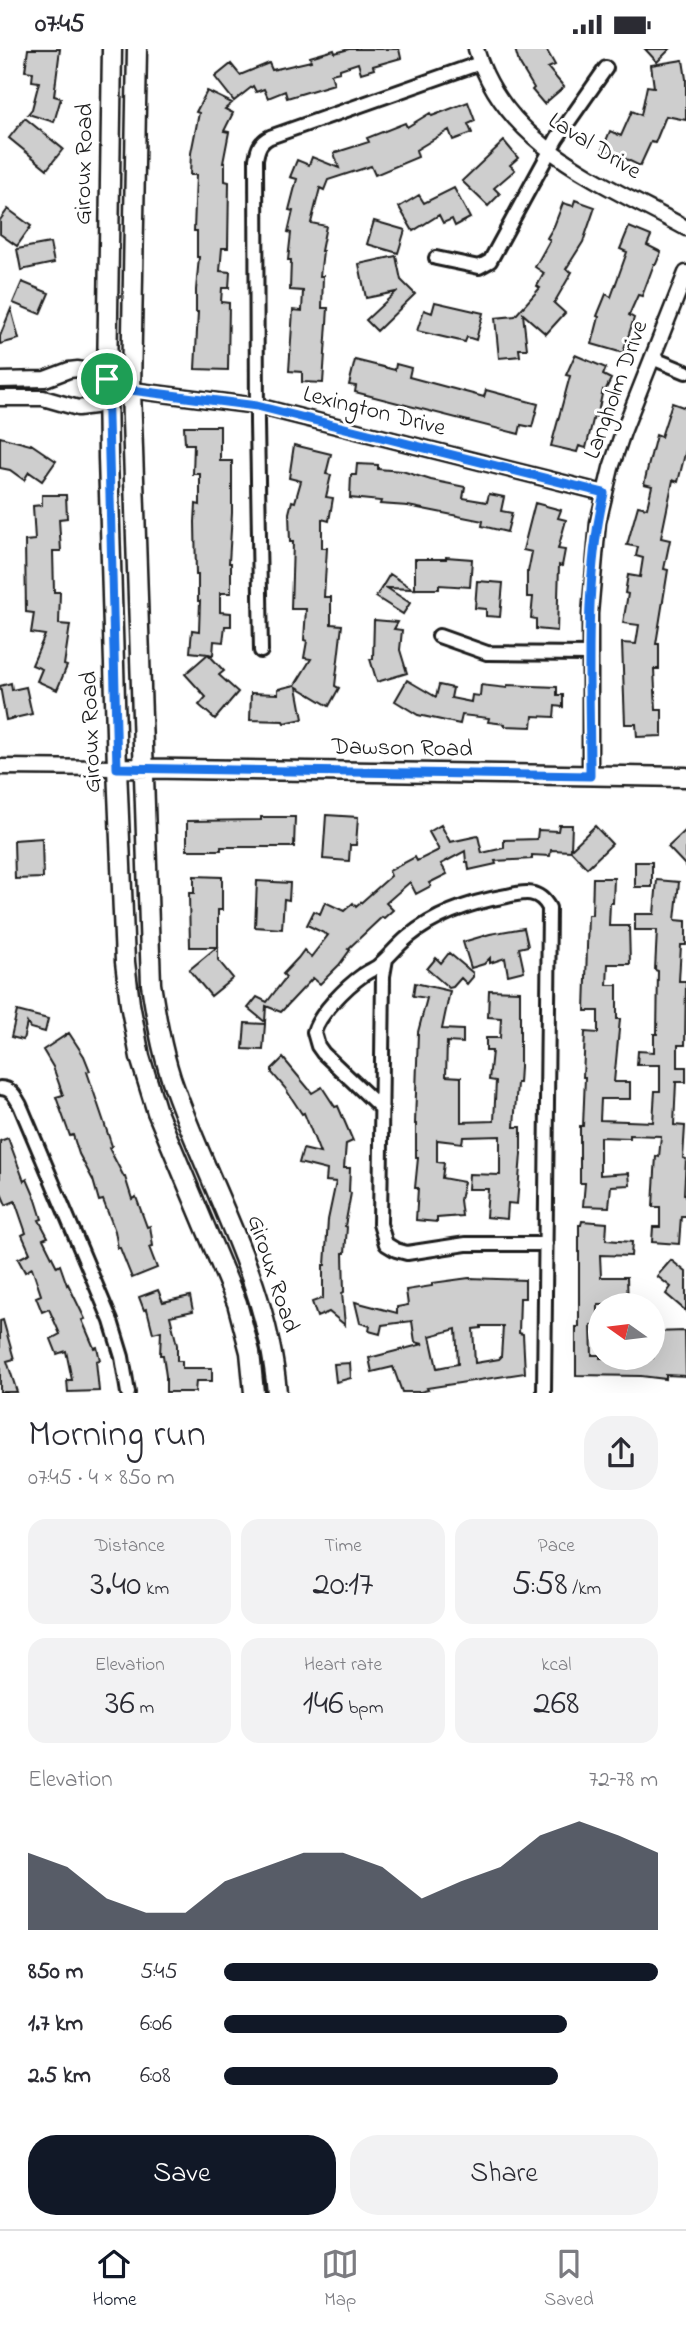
<!DOCTYPE html>
<meta charset="utf-8">
<style>
body{margin:0;font-family:"Indie Flower",sans-serif;background:#f2f2f3;color:#2b2b33;height:100vh;display:flex;flex-direction:column;font-size:26px;white-space:nowrap}
*{box-sizing:border-box;margin:0}
p{font-size:23px;color:#7c7c81}
.icon{flex:none;width:38px;height:38px;fill:none;stroke:currentColor;stroke-width:2;stroke-linecap:round;stroke-linejoin:round}
.map{position:relative;height:1344px;overflow:hidden}
.panel{display:flex;flex-direction:column;background:#fff;flex:1}
.panel>*{flex:none}
.needle{width:46px;rotate:284deg}
.tools{position:absolute;left:588px;top:1244px;display:grid;gap:14px}
.tools a{display:grid;place-items:center;width:77px;height:77px;border-radius:50%;background:#fff;box-shadow:0 7px 28px #0002;font-size:35px}
.pin{position:absolute;display:grid;place-items:center;width:60px;height:60px;color:#fff;margin:-30px;border:4px solid #fff;border-radius:50%;box-shadow:0 2px 7px #0007}
.round{display:grid;place-items:center;flex:none;width:74px;height:74px;border-radius:28px;background:#f2f2f3}
.summary{display:flex;align-items:center;justify-content:space-between;height:119px;padding:0 28px}
h1{font-size:38px;font-weight:600;line-height:52px}
.stats{display:grid;grid-template-columns:repeat(3,1fr);gap:10px;height:119px;padding:7px 28px}
.stats div{display:grid;align-content:center;border-radius:18px;background:#f2f2f3;text-align:center}
.stats b{font-size:35px;font-weight:600}
.stats small{font-size:19px;font-weight:400}
.stats p{font-size:19px}
.chart{height:196px;padding:14px 28px}
.chart p{display:flex;justify-content:space-between}
.chart svg{width:100%;height:126px;margin-top:7px;fill:#111827;opacity:.7}
.action{display:flex;gap:14px;margin-top:auto;padding:14px 28px}
.action a{flex:1;height:80px;border-radius:28px;background:#111827;color:#fff;font-size:28px;font-weight:600;line-height:80px;text-align:center}
.action a+a{background:#f2f2f3;color:#2b2b33}
ul{padding:0 28px;list-style:none;font-size:23px}
li{display:grid;grid-template-columns:112px 84px 1fr;align-items:center;height:52px}
li i{height:18px;border-radius:9px;background:#111827}
.status{display:flex;justify-content:space-between;align-items:center;height:49px;padding:0 35px;background:#fff;direction:ltr}
.status svg{height:19px;fill:currentColor}
.menu{display:flex;justify-content:space-around;align-items:center;height:98px;border-top:2px solid #e1e1e2;background:#fff;font-size:19px;color:#7c7c81}
.menu a{display:grid;justify-items:center;gap:4px}
.menu .current{color:#111827}
.map>svg:first-child{display:block}
.building{fill:#cecece;stroke:#1c1c1c;stroke-width:2;fill-rule:evenodd}
.lines{fill:none;stroke-linecap:round;stroke-linejoin:round}
.minor-casing{stroke:#1c1c1c;stroke-width:18}
.tertiary-casing{stroke:#1c1c1c;stroke-width:19}
.secondary-casing{stroke:#1c1c1c;stroke-width:23}
.minor{stroke:#fff;stroke-width:12}
.tertiary{stroke:#fff;stroke-width:14}
.secondary{stroke:#fff;stroke-width:18}
.route-casing{stroke:#fff;stroke-width:14}
.route{stroke:#1a73e8;stroke-width:9}
.labels{text-anchor:middle;dominant-baseline:central;stroke-width:6;stroke-linejoin:round;paint-order:stroke}
.street-label{font-size:24px;fill:#1c1c1c;stroke:#fff}
</style>
<div class="status"><b>07:45</b><svg viewBox="0 0 49 12"><path d="M0 12V9h3v3zM5 12V6h3v6zM10 12V3h3v9zM15 12V0h3v12zM26 1h20v11H26zM47 4h2v5h-2z"/></svg></div>
<div class="map">
<svg width="686" height="1344" viewBox="0 0 686 1344">
<rect width="100%" height="100%" fill="#fff"/>
<filter id="ink" filterUnits="userSpaceOnUse"><feTurbulence type="fractalNoise" baseFrequency=".0143" numOctaves="2"/><feDisplacementMap in="SourceGraphic" scale="14" xChannelSelector="R" yChannelSelector="G"/><feConvolveMatrix kernelMatrix="1 2 1 2 8 2 1 2 1" color-interpolation-filters="sRGB"/></filter>
<g filter="url(#ink)">
<path class="building" d="M28,0H60L54,47L61,49L54,73L28,65L32,60L39,33L32,32L33,23L25,22Z
M349,0H399L401,9L373,17L374,20L361,24L358,14L340,20V23L331,25L334,35L287,49L285,42L268,49L264,40L256,43L253,37L234,52L215,28L231,15L240,26L269,14L272,21L311,12L310,8L334,1L335,4Z
M515,0H546L555,16L548,19L564,38L544,55L532,41L534,39L519,14Z
M645,0H670L657,13Z
M683,11L686,30V71L666,67L655,94L651,93L640,117L603,99L610,82L621,87L632,62L641,66L647,37L654,38L651,16Z
M207,42L232,54L225,60L233,64L224,82L229,83L223,114H225V132L229,133L228,199H222L220,222L230,223L229,239H222L221,253L229,254L228,321L195,320L198,263H196V241L199,208H197V182H194L196,126H190L191,104L199,64L196,63Z
M468,53L475,72L468,75L472,84L453,91L449,81L416,101L418,108L375,126L371,117L328,131L324,141L320,139L311,174L326,177L321,202H323L320,227H323L322,259H328L323,334L302,333V323L289,322L293,261L302,262L303,242L290,241L291,211H288L291,184L288,183L293,162L289,161L297,130L290,128L297,111L309,116L312,108L339,119L334,104L369,93L367,89L405,74L407,78L430,64L432,67Z
M25,69L63,100L47,120L9,89Z
M504,92L518,109L510,116L515,121L494,139L500,145L488,157L462,132Z
M454,139L470,169L455,177L452,170L443,174L439,166L413,182L399,158L419,146L424,154Z
M575,151L595,158L583,193L566,220L572,223L554,254L565,264L546,285L523,265L527,300H519L520,307L499,309L495,269L515,267L540,239L537,237L544,224L535,218L550,191L547,189L554,177L563,154L573,157Z
M8,160L31,177L17,197L0,185V171Z
M374,172L405,181L398,204L367,195Z
M629,178L651,187L647,196L661,203L656,215H654L642,247L638,246L629,266L634,269L623,304L592,295L599,268L597,267L606,245L611,248L627,203L620,200Z
M50,194L54,214L21,221L17,200Z
M396,207L401,231L415,245L377,282L366,271L396,243L366,249L359,215Z
M22,233L49,244L40,265L13,254Z
M435,253L483,264L476,291L467,288L465,293L417,282L424,261L432,264Z
M11,260L19,290L0,295V287Z
M575,306L606,319L603,326L611,330L605,342L603,341L597,368L594,367L586,399L579,397L577,403L551,397L570,327L566,326Z
M355,311L395,321L396,315L411,319L409,328L484,348L486,341L538,355L532,378L521,376L519,385L355,343L356,337L349,336Z
M672,354L686,359V401L678,433L673,431L661,489L670,491L664,520L668,521L656,595H659V620H654L656,661H662V687L637,688L636,675H625L622,594L636,595L639,576L623,574L628,545L625,544L628,526L640,528L643,509L636,507L638,498L627,496L638,457L647,459L652,437L644,435L647,422L656,386L661,388Z
M184,377H220V412H232V464L229,514H231V544H220V563L231,564V577H225L223,593L214,592L213,606L208,605L224,622L219,626L238,643L215,670L199,656L206,648L185,625L208,605L190,603L192,581L199,582L200,552H198V526H196L195,473L196,455L200,456V425H193L194,395H185Z
M0,388L30,396L31,395L56,412L42,432L29,423L24,431L10,421L0,419Z
M294,396L331,405L326,425L331,426L326,448L333,449L329,472L322,470V499H327L324,548H331V575L342,576L335,637L339,639L329,657L297,638L303,670L284,674L283,672L250,671L251,644L278,645V640L295,636L311,610L304,609L307,592L304,591L306,560H291L293,493H290L289,464L292,452L295,453L301,432L289,429Z
M357,415L378,416V420L402,422L431,431L465,438L463,449L487,453L489,445L504,448L501,462L512,464L507,483L482,477L483,472L408,457L380,455L381,452L350,449L351,426H356Z
M42,446H66L67,469L59,470L61,502H53L54,543H60L59,575L70,576L64,616L67,617L57,641L37,632L42,620L32,616L45,586L31,584L34,564L26,563L25,492L35,491L33,457L42,456Z
M535,454L561,461L558,469L566,471L558,500L565,501L562,517L559,516L557,582L536,580V570L531,569L533,548H527V523H528L532,503L523,501Z
M446,508L472,510L470,538L439,536V540H415V510H446Z
M390,525L413,540L387,539L410,554L403,565L376,548Z
M477,532L503,534L500,568L486,567V560L475,559Z
M374,571L398,573L394,580L402,581L400,601L407,624L377,633L370,610H373Z
M407,631L436,648L439,636L453,639L451,649L471,653L472,646L480,647L481,636L507,639V636L557,638V646H563V658L555,657L554,668L533,667L532,678L505,677V675L488,673L489,669L462,666L460,675L418,666L395,652Z
M11,634L12,641L26,638L32,665L6,671L0,637Z
M326,766L358,768L356,796H350L349,812L323,810Z
M261,768H295L294,798H221V801H187V772L261,771Z
M441,776L450,793L478,787L482,804L504,799V791L537,790L538,781L558,782L559,776H572L571,800L595,777L612,795L587,819L571,802L551,801L550,807L532,806V810L495,812L496,815L469,821L468,813H466L465,802L441,815L447,825L429,834L431,837L416,845L410,833L386,854L393,861L384,869L382,868L348,900L350,901L339,916L320,935L313,929L281,963L266,957L265,973L248,959L257,948L267,953L286,928L283,925L298,909L304,901L311,908L328,886L307,876L314,862L320,865L325,853L344,862L353,854L356,858L391,827L389,822L415,808L417,812L439,801L429,783Z
M686,781V817L668,798Z
M42,789L43,829L15,830L14,791Z
M635,813H652V838H635Z
M194,827L222,828V861H218V911L233,929L211,947L189,921L217,898H190L189,844H194Z
M593,829H614L613,854H610L609,877H629L630,915H608L607,936H617V970H620L614,1033H630V1050H601L600,1071L653,1073L655,1042H660V1016H637L638,1002L654,1003V985H657L658,922L655,921L657,881H635V865H654L657,831L679,833L675,871L686,872V896H681L679,932H686L685,996H678V1018H686V1033H676L674,1076L685,1077L683,1109L686,1110L684,1145H686V1167H681L679,1195L652,1193L653,1178H660V1158H653L654,1139L656,1107L659,1108L661,1087L630,1086V1089L600,1088V1126L629,1124L630,1136L611,1137L609,1158L583,1157L585,1134H580V1077H583L585,1028H583L585,983L598,984V962H585L588,866H592Z
M257,832L290,834L289,851L284,850L282,880L255,878Z
M524,879L528,897L519,899L524,922L508,926L505,909L490,914V909L484,915L471,919L463,893L490,885Z
M449,904L473,924V928L467,935L461,929L453,938L449,939L427,920L436,909L441,914Z
M415,934L450,942L442,980L463,981V994L447,993L446,1027L461,1028V1073L494,1072L496,1032L489,1031L492,1002H486V989H500L501,969L488,968L489,941L520,942V1018L519,1034H517L514,1078H521V1105L517,1155L508,1154L507,1170L486,1168L488,1140H468L469,1125L500,1126V1087L463,1088L462,1094L437,1091V1113L444,1114L442,1129L464,1133L460,1151L462,1167L437,1169V1173L416,1171L418,1139H415L418,1109H416V1075H415L418,983L427,949L413,947Z
M17,962L48,970L45,983L30,979L27,974L23,991L11,988Z
M245,974L265,975L263,1001L243,1000Z
M69,984L84,1007L90,1022L87,1023L112,1097L109,1099L124,1128H125L132,1150L136,1148L147,1178L150,1177L153,1197L149,1198L157,1219L132,1229L120,1199H118L115,1182L103,1151L99,1152L93,1131L79,1105L73,1086L70,1087L56,1048L63,1046L53,1018L43,1001Z
M283,1009L312,1044L322,1038L335,1058L338,1057L353,1092L346,1095L344,1119H350L349,1143L351,1144L345,1177L347,1178L345,1204H343L344,1243L342,1244L345,1276L329,1263L317,1268L312,1253L323,1249V1216H325L328,1171L336,1133L326,1132L327,1121L299,1114L303,1100L320,1104L304,1064L302,1065L285,1039L272,1024V1020Z
M8,1089L24,1132L27,1130L36,1151L42,1170L39,1171L48,1188L43,1190L57,1218L60,1216L67,1236L68,1235L85,1270L82,1271L94,1299L97,1298L100,1311L96,1312L99,1342L68,1343L67,1331H72L66,1302L57,1305L51,1290L60,1285L49,1260L42,1263L36,1248L41,1246L32,1219L25,1223L18,1210L30,1204L22,1186L26,1184L15,1152L6,1156L0,1142V1092Z
M582,1172L607,1174L606,1191L632,1193L631,1207L600,1206L601,1228H627L628,1256H598V1276H591L592,1306H600V1309H653V1283L685,1282L686,1327L666,1326V1330L641,1327L576,1326V1278H579V1176H581Z
M671,1211L686,1223V1262L666,1245L671,1238L657,1227Z
M469,1229L525,1231V1249H520L519,1284L523,1285L525,1324L427,1339L428,1341L420,1343H402L393,1318L372,1323L369,1309L423,1295L415,1293L412,1272L382,1276L380,1285L369,1282L370,1277L360,1274L355,1253L397,1264V1258L408,1256L406,1241L432,1237V1234ZM481,1277H503L501,1308L499,1310L475,1314L473,1280L481,1279ZM456,1280L458,1315L437,1319L430,1287Z
M158,1241L163,1253L190,1247L193,1262L170,1267L177,1296V1312H182V1319H212V1332H196L195,1343H166V1327L163,1306H160L161,1282L153,1284L147,1260L144,1261L139,1248Z
M3,1271L14,1310L7,1312L17,1343H0V1272Z
M350,1314L351,1329L336,1333L334,1315Z"/>
<g class="lines">
<g class="minor-casing">
<path id="minor" d="M436,209L479,218L490,212L557,89L606,19
M652,309L686,323
M439,587L487,604L590,605
M261,602L257,374L256,110C258,99 260,93 270,88L480,14
M386,910L383,927L380,1175L386,1195L396,1201L407,1204L466,1195H546
M0,1039C11,1039 15,1047 20,1056L111,1272L122,1308L128,1344
M382,1060L323,1004L318,997L314,983C320,964 346,938 363,926C367,923 372,921 377,918C388,909 397,897 408,888C436,865 471,853 507,847C524,843 539,840 549,859L544,1344"/>
</g>
<g class="tertiary-casing">
<path id="tertiary" d="M476,0C505,98 604,134 686,179
M0,331L45,330L69,321L78,320L94,324L131,341L257,357L604,444
M0,349H43L78,359L94,357L131,341
M0,718L117,719
M590,727V565L598,473L611,419L623,383L686,224"/>
</g>
<g class="secondary-casing">
<path id="secondary" d="M112,0L107,330L108,409L117,719L125,913L130,955L140,1008L157,1063L237,1254L250,1303L254,1344
M137,0L131,341L151,935C156,967 161,998 171,1029C207,1136 268,1229 277,1344
M117,719L686,728"/>
</g>
<use href="#minor" class="minor"/>
<use href="#tertiary" class="tertiary"/>
<use href="#secondary" class="secondary"/>
</g>
</g>
<g class="lines" filter="url(#ink)">
<g class="route-casing">
<path id="route" d="M107,330L131,341L257,357L604,444C583,536 590,633 590,727L117,719Z"/>
</g>
<use href="#route" class="route"/>
</g>
<g class="labels">
<g class="street-label">
<text transform="translate(594 98) rotate(32)">Laval Drive</text>
<text transform="translate(85 115) rotate(-89)">Giroux Road</text>
<text transform="translate(617 341) rotate(-70)">Langholm Drive</text>
<text transform="translate(374 363) rotate(14)">Lexington Drive</text>
<text transform="translate(92 683) rotate(-92)">Giroux Road</text>
<text transform="translate(402 700) rotate(1)">Dawson Road</text>
<text transform="translate(272 1225) rotate(72)">Giroux Road</text>
</g>
</g>
</svg>
<div class="tools">
<a><svg class="needle" viewBox="-14 -14 28 28"><path d="M0-13l5 13h-10z" fill="#e53935"/><path d="M0 13l5-13h-10z" fill="#7c7c81"/></svg></a>
</div>
<div class="pin" style="left:107px;top:330px;background:#1e9e55"><svg class="icon" aria-label="arrive" viewBox="0 0 24 24"><path d="M6 21V4h12l-3 4 3 4H6"/></svg></div>
</div>
<section class="panel">
<div class="summary"><div><h1>Morning run</h1><p>07:45 · 4 × 850 m</p></div><a class="round"><svg class="icon" aria-label="share" viewBox="0 0 24 24"><path d="M12 15V3M7 8l5-5 5 5M5 13v7h14v-7"/></svg></a></div>
<div class="stats">
<div><p>Distance</p><b>3.40<small> km</small></b></div>
<div><p>Time</p><b>20:17</b></div>
<div><p>Pace</p><b>5:58<small> /km</small></b></div>
</div>
<div class="stats">
<div><p>Elevation</p><b>36<small> m</small></b></div>
<div><p>Heart rate</p><b>146<small> bpm</small></b></div>
<div><p>kcal</p><b>268</b></div>
</div>
<div class="chart"><p><span>Elevation</span>72–78 m</p>
<svg viewBox="0 0 160 44" preserveAspectRatio="none"><path d="M0 44V17L10 22L20 33L30 38L40 38L50 27L60 22L70 17L80 17L90 22L100 33L110 27L120 22L130 11L140 6L150 11L160 17V44z"/></svg>
</div>
<ul>
<li><b>850 m</b>5:45<i style="width:100%"></i></li>
<li><b>1.7 km</b>6:06<i style="width:79%"></i></li>
<li><b>2.5 km</b>6:08<i style="width:77%"></i></li>
</ul>
<div class="action"><a>Save</a><a>Share</a></div>
</section>
<nav class="menu">
<a class="current"><svg class="icon" aria-label="home" viewBox="0 0 24 24"><path d="M3 11l9-7 9 7M6 9v11h12V9"/></svg>Home</a>
<a><svg class="icon" aria-label="map" viewBox="0 0 24 24"><path d="M3 6l6-2 6 2 6-2v14l-6 2-6-2-6 2zM9 4v14M15 6v14"/></svg>Map</a>
<a><svg class="icon" aria-label="saved" viewBox="0 0 24 24"><path d="M7 4h10v16l-5-4-5 4z"/></svg>Saved</a>
</nav>
